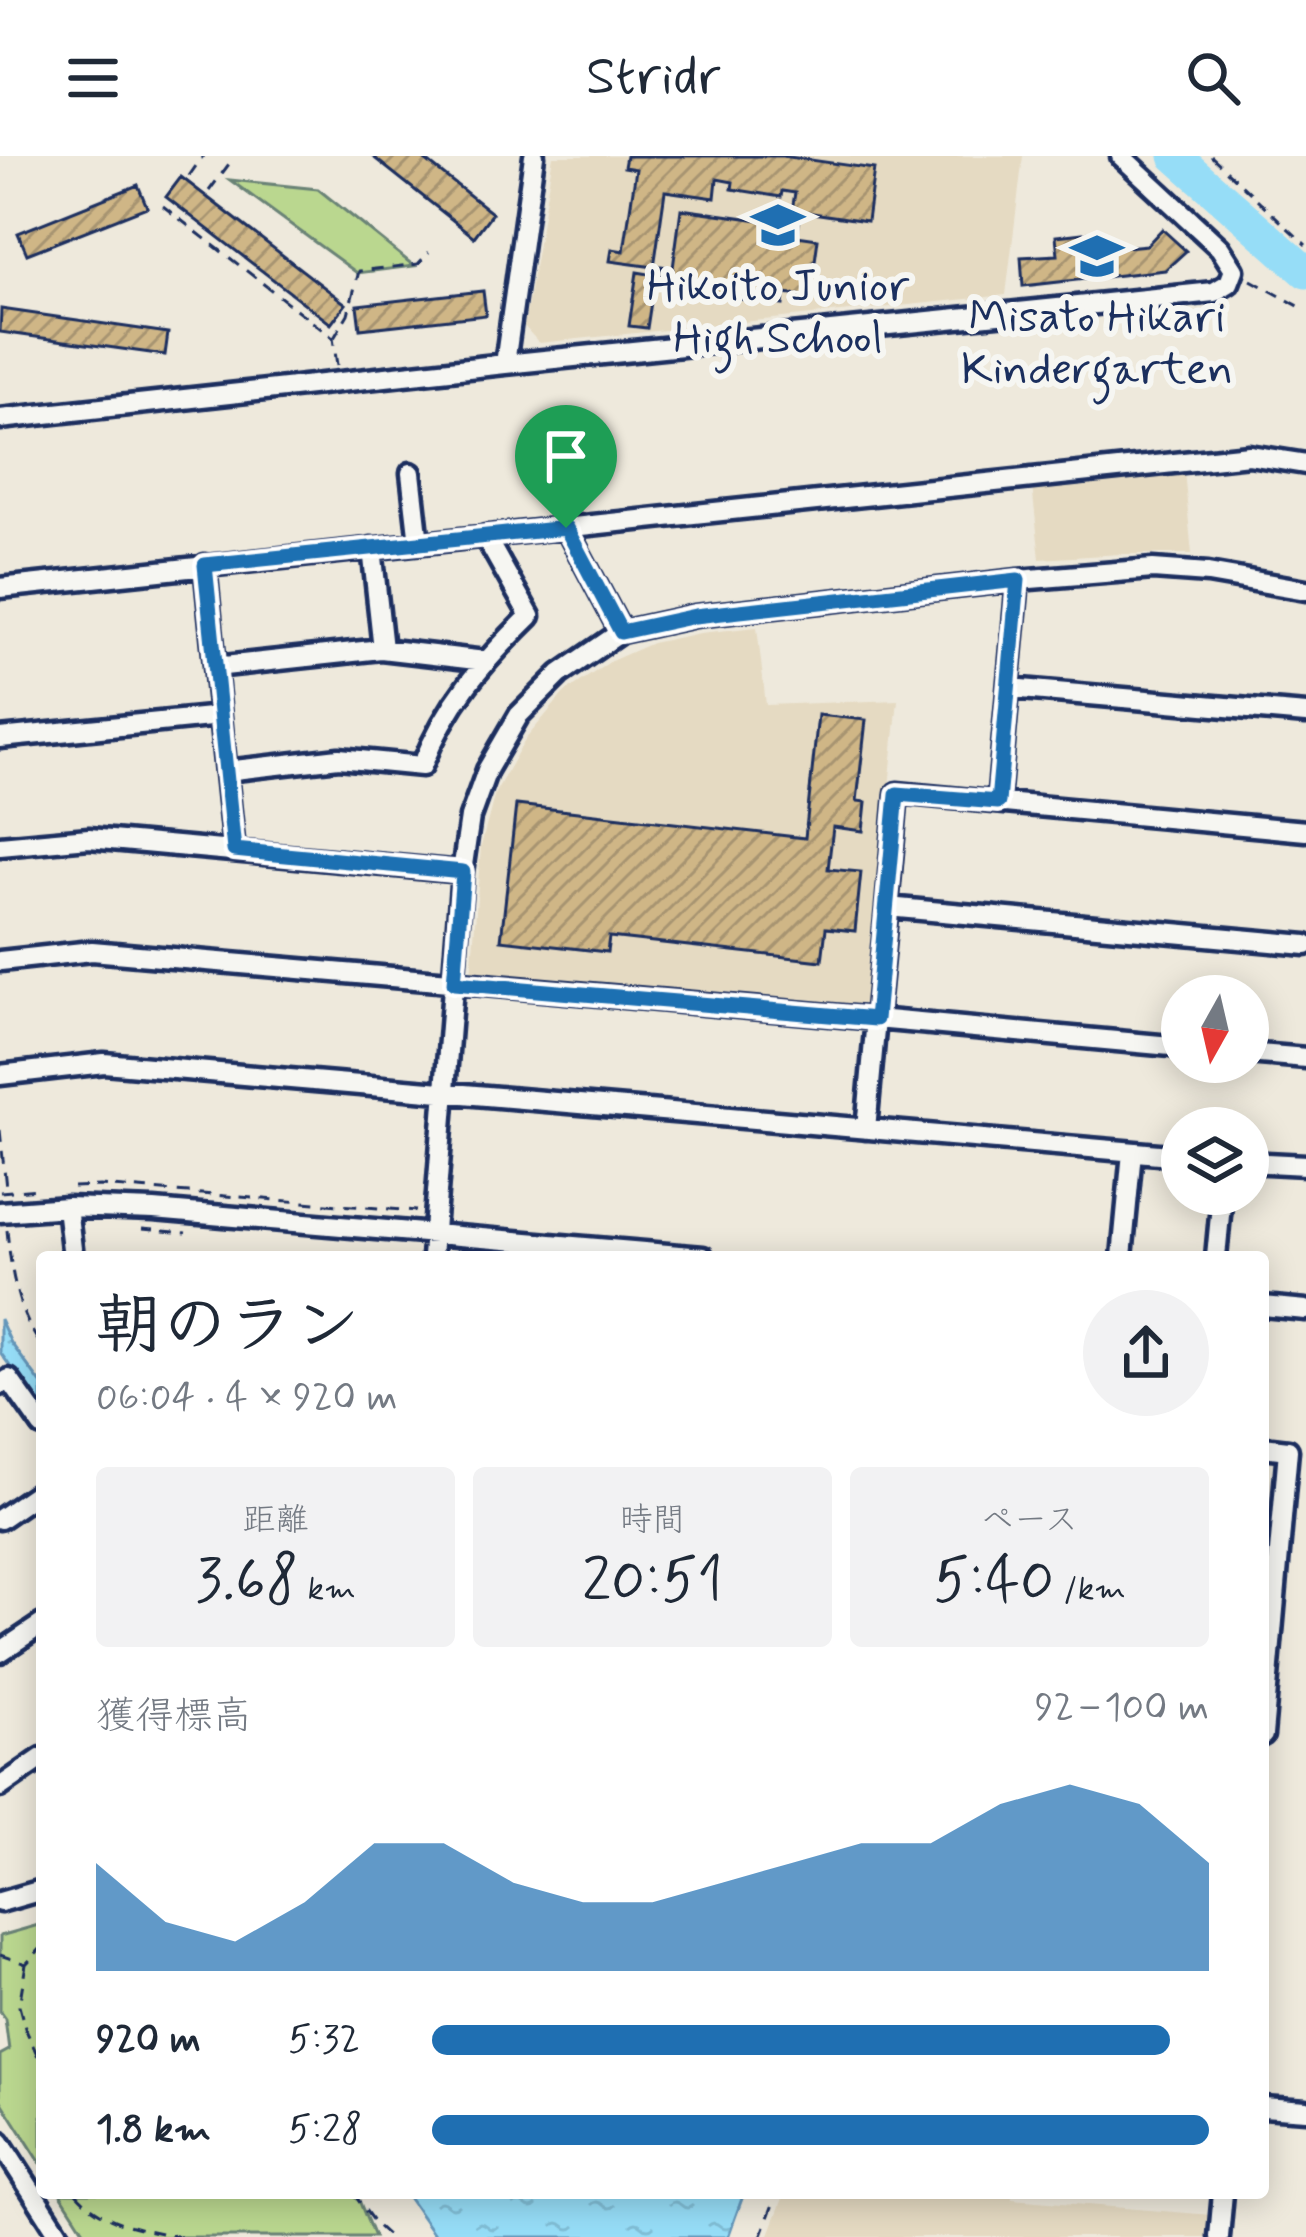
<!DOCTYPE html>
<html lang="ja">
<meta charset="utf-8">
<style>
body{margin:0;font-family:Mynerve,"Klee One",sans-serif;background:#f2f2f3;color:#1f2937;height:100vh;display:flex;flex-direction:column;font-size:45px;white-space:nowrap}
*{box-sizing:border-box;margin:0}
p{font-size:39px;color:#747a83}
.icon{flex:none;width:66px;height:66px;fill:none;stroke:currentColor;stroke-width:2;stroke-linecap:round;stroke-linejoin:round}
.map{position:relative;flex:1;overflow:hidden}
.details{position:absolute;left:36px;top:1095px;width:1233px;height:948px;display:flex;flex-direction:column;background:#fff;border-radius:12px;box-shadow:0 6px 30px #0003}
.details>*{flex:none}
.needle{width:78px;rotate:188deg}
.tools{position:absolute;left:1161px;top:819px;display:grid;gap:24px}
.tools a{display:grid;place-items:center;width:108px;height:108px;border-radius:50%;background:#fff;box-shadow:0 6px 30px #0003;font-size:60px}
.pin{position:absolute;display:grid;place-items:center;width:102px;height:102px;color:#fff;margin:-123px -51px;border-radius:50% 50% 50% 0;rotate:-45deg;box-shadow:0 0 12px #0007}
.pin .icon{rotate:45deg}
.round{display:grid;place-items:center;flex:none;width:126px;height:126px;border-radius:63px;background:#f2f2f3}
.headline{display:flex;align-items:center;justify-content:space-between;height:204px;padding:0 60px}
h1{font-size:66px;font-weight:600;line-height:90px}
.stats{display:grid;grid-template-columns:repeat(3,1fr);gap:18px;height:204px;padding:12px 60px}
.stats div{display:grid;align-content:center;border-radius:12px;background:#f2f2f3;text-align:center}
.stats b{font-size:60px;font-weight:600}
.stats small{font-size:33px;font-weight:400}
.stats p{font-size:33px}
.chart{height:336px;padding:24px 60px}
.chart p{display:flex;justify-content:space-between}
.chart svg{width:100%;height:216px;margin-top:12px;fill:#1f6fb2;opacity:.7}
ul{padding:0 60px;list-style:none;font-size:39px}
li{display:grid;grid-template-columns:192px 144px 1fr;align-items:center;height:90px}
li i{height:30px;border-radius:15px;background:#1f6fb2}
header{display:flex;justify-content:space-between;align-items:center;height:156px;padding:0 60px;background:#fff;font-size:54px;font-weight:600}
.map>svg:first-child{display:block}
.built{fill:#e5dac2}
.park{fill:#bad78f;stroke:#6a8376;stroke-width:3}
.water{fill:url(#water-ripples);stroke:#6597ba;stroke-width:3}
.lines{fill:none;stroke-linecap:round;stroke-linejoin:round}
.river{stroke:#96ddf7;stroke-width:33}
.building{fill:url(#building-hatch);stroke:#1b2f5e;stroke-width:3}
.minor-casing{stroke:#1b2f5e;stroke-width:27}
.path{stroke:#1b2f5e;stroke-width:3;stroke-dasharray:12 9;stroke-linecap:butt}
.minor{stroke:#f6f6f2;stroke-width:18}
.route-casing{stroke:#fff;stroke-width:24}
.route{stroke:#1f6fb2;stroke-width:15}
.labels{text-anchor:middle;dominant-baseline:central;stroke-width:12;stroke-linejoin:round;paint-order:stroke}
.poi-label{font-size:45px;fill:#1b2f5e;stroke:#f6f6f2}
</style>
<header><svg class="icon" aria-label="menu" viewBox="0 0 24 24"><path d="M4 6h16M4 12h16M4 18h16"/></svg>Stridr<svg class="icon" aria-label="search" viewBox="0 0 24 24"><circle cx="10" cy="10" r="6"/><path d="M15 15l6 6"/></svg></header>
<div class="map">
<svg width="1306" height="2081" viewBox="0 0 1306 2081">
<defs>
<pattern id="water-ripples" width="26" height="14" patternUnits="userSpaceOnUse" patternTransform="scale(3)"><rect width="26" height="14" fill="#96ddf7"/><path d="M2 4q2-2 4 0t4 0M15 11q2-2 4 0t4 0" fill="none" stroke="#81bed6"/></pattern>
<pattern id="building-hatch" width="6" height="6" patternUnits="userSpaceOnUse" patternTransform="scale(3)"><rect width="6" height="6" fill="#cfb686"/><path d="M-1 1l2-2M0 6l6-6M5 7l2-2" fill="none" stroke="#a79471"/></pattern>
</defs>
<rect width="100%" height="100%" fill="#eee9dc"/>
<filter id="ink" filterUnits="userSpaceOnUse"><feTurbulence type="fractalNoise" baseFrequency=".00833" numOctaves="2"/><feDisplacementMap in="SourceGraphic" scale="24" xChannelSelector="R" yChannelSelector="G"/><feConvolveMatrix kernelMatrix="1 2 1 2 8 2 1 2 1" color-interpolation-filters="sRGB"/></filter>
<g filter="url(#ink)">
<path class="built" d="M553,0H1023L1006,139L539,187L524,170Z
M1184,315L1192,398H1121L1040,403L1032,330Z
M757,471L766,549L898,544L866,854L471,820L481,690L495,637L524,585L564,537L611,505L652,487L700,477Z
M785,2037H1012V2043L1212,2059L1210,2081H768Z"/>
<path class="park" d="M230,24L318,33L414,110L357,117Z
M42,1768V2009L0,1943V1899L9,1894L5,1863L0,1856V1780Z
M60,2037H356L374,2081H88Z"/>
<path class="water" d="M0,1163L11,1187L42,1229V1255L0,1196Z
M405,2037H744L728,2081H436Z"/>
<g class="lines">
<path class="river" d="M1175,0L1306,116"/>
</g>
<path class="building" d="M372,0H420L492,57L474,81Z
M626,0H782L874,13L867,65L792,54L795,37L782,35L781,41L732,33L733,26L717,23L715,42L665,35L654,111L610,105L612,93L624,95L636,13L624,11Z
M181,21L346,148L331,168L166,41Z
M138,29L147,51L27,98L18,77Z
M681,53L774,66L775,58L800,61L797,80L818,83L810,141L784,138L783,149L669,133L670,126L659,124L661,110L673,112Z
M1162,73L1186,95L1165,114L1023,130L1021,101L1058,99L1056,80L1092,76L1094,94L1147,89Z
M637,116L655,119L647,172L629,170Z
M483,135L486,159L360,173L357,149Z
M1,153L168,177L165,199L0,176Z
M818,559L866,564L857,645L866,646L863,675L833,671L828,713L861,716L855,775L826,772L822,805L609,781L607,796L501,784L516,649L805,682Z"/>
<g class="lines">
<g class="minor-casing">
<path id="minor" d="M505,208L534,0
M0,263L505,208L1214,136L1229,127L1234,114L1220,92L1121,0
M411,317L419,387
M566,372L621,476
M372,392L383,493
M205,409L220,560
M0,432L1249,299L1306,308
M215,511L381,493L485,505
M1010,532L1306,558
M0,582L220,560L234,694
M226,615L339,602L422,610C447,547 482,507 530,460L485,380
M998,646L1018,424
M1306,675L897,637L887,751L1306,789
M0,690L89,682L462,716
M0,805L92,795L876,863L887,751
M1248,897L1306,902
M0,919L104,907L1182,1000
M866,973L876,863L1182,891
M1248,1006L1306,1009
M67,1051L73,1101
M0,1056L67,1051L154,1054L703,1101
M432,1101L462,716L470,661L487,614L519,559L560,518L621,476L695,460L1018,424L1153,413L1208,417L1306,434
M1122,1101L1132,996
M1216,1101L1222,1038
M1263,1150L1306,1154
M0,1229L9,1223L42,1270
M1263,1291L1288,1294L1263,1579
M0,1363L42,1334
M0,1496L42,1468
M0,1631L42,1602
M0,1746L42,1734
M1263,1951L1306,1954
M0,1986L61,2081
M1219,2081L1223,2037"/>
</g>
<path class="path" d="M1211,0L1306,89
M189,20L203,0
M209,35L229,8L230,0
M0,41H1
M163,50L333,182L337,209
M1251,124L1306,154
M334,182L348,158L359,115L418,108L429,96
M0,974L6,1032
M73,1031L100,1030L416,1055
M0,1036L39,1033
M142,1073L186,1077
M7,1074C11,1115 17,1157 42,1190
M0,1799L26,1808L42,1791
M26,1808L19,1850L25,1872L42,1909
M76,2037C104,2069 141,2072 180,2081
M353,2037L376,2069L389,2081
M761,2081L777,2037"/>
<use href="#minor" class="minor"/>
</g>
</g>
<g class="lines" filter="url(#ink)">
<g class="route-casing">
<path id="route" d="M566,372L621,476L695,460L1018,424L998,646L897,638L876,863L454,827L463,716L234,694L205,409Z"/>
</g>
<use href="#route" class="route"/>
</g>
<defs>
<g id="school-bare" transform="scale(4.14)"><path d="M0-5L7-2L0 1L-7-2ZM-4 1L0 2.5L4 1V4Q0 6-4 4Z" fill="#1f6fb2" stroke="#f6f6f2" stroke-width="2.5" paint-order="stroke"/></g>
</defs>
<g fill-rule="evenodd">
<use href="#school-bare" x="778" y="69"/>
<use href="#school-bare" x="1097" y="100"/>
</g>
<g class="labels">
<g class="poi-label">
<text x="778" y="131">Hikoito Junior<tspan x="778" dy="52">High School</tspan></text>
<text x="1097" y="162">Misato Hikari<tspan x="1097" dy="52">Kindergarten</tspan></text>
</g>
</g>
</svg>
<div class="tools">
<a><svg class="needle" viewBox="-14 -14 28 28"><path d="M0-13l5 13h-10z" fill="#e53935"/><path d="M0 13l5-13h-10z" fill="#747a83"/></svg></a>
<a><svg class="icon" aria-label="layers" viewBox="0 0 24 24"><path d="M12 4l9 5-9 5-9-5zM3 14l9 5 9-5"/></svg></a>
</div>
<div class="pin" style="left:566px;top:372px;background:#1e9e55"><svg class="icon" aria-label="arrive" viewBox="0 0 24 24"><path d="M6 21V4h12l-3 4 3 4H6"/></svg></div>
<section class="details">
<div class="headline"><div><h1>朝のラン</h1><p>06:04 · 4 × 920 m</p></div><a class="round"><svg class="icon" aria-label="share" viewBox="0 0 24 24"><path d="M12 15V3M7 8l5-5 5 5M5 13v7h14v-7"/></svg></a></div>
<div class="stats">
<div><p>距離</p><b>3.68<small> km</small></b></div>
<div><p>時間</p><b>20:51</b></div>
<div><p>ペース</p><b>5:40<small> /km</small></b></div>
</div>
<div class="chart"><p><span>獲得標高</span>92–100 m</p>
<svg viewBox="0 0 160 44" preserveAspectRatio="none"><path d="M0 44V22L10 34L20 38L30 30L40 18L50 18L60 26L70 30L80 30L90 26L100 22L110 18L120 18L130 10L140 6L150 10L160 22V44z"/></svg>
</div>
<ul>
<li><b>920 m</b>5:32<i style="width:95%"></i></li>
<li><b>1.8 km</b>5:28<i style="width:100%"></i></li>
</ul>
</section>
</div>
